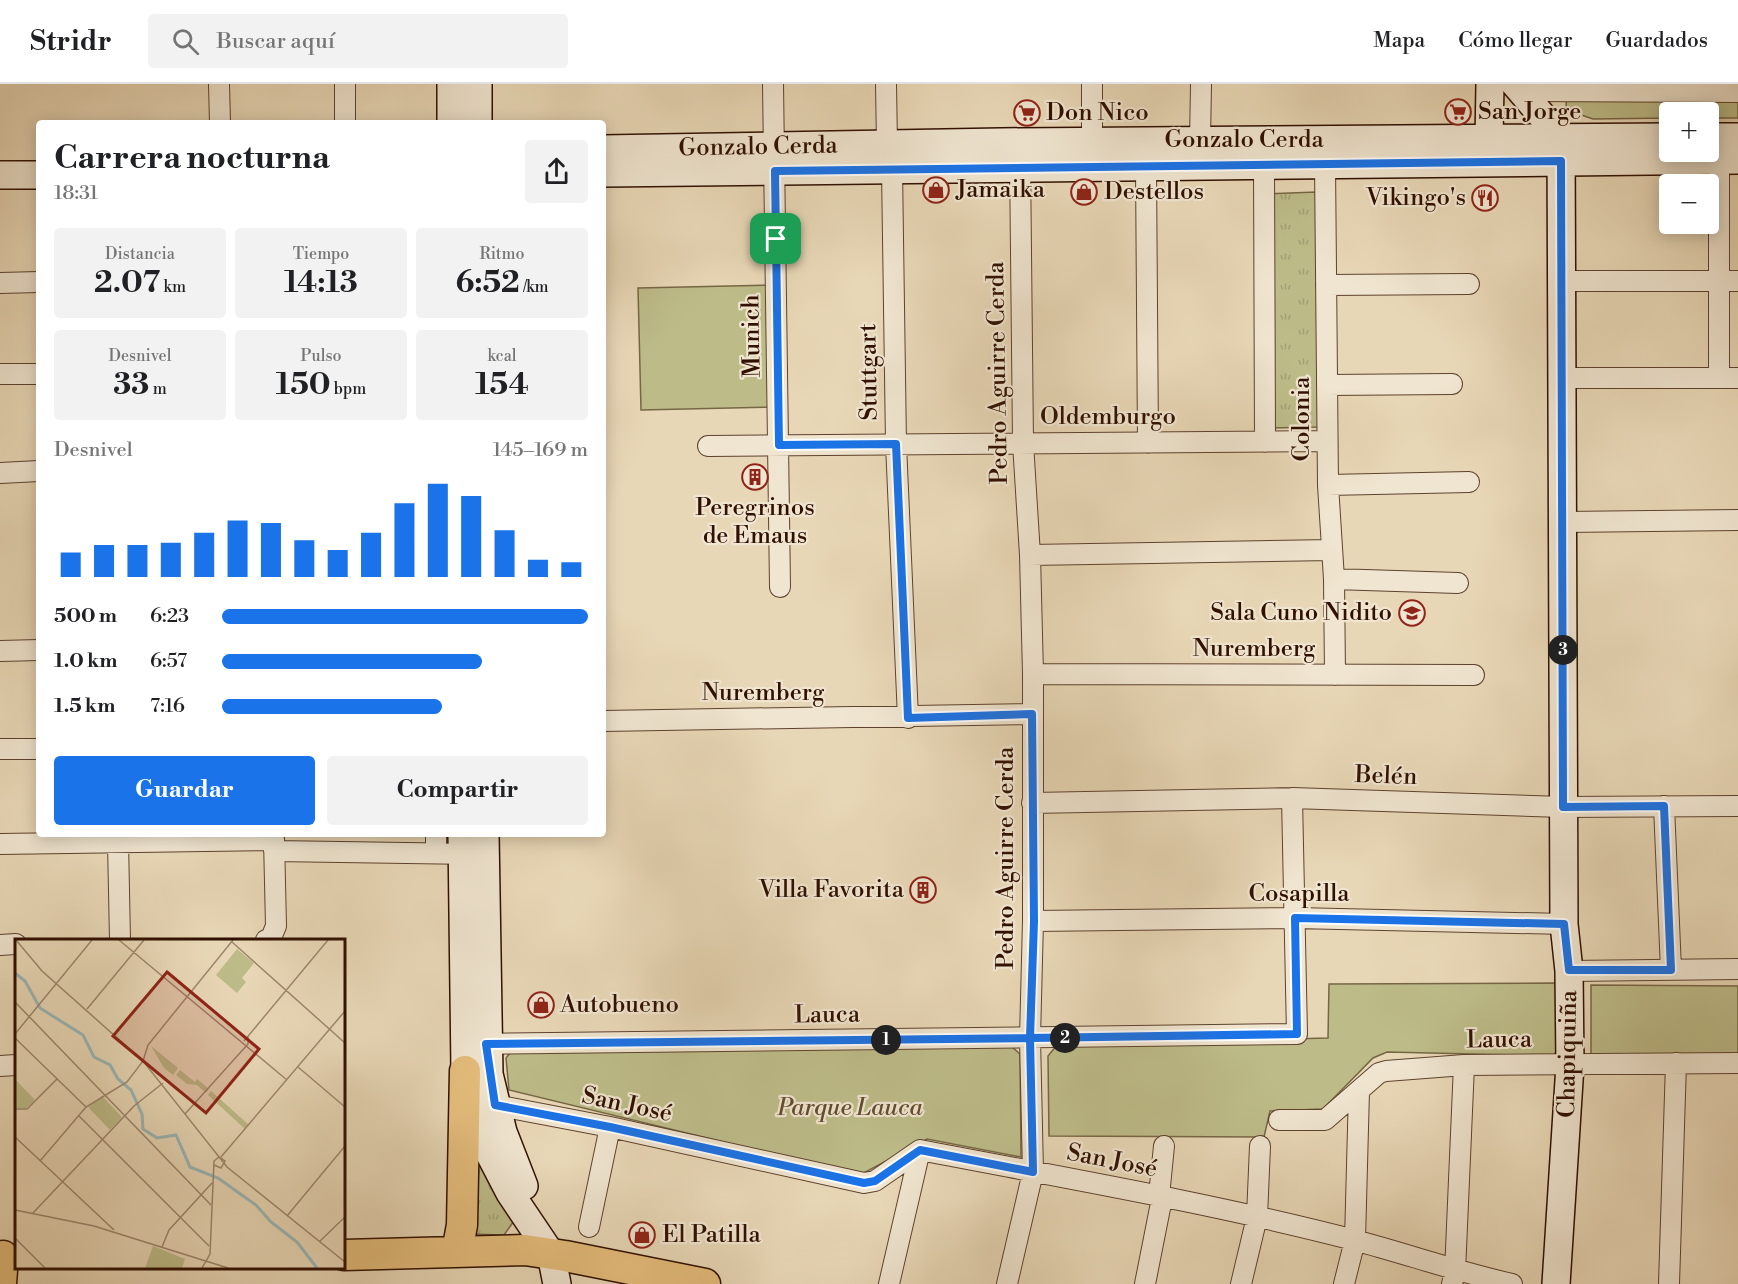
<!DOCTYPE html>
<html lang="es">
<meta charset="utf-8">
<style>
body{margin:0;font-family:"Libre Bodoni",serif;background:#f2f2f2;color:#202124;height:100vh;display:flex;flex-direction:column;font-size:22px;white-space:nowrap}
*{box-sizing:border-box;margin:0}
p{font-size:20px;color:#757577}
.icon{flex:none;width:33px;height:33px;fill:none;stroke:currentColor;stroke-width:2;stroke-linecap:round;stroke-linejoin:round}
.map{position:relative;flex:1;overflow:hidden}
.details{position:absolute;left:36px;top:36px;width:570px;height:717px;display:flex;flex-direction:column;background:#fff;border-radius:6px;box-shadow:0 3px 15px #0003}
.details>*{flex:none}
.tools{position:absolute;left:1659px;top:18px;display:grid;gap:12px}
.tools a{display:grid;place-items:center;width:60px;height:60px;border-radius:6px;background:#fff;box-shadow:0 3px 15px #0003;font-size:30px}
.pin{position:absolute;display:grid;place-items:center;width:51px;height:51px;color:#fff;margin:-26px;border-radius:12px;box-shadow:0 3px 9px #0006}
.km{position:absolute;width:30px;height:30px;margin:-15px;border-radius:50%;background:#222;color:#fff;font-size:16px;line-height:30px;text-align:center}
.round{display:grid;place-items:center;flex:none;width:63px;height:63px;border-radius:6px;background:#f2f2f2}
.summary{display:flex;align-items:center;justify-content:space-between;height:102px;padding:0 18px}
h1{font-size:33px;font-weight:700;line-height:45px}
.figures{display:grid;grid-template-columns:repeat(3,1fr);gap:9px;height:102px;padding:6px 18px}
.figures div{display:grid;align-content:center;border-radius:6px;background:#f2f2f2;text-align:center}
.figures b{font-size:30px;font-weight:700}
.figures small{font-size:16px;font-weight:400}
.figures p{font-size:16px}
.chart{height:168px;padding:12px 18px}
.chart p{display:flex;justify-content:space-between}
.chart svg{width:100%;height:108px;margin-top:6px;stroke:#1a73e8;stroke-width:6}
.primary-button{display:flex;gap:12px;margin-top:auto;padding:12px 18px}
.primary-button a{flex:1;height:69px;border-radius:6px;background:#1a73e8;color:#fff;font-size:24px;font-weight:700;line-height:69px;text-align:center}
.primary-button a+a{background:#f2f2f2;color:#202124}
ul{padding:0 18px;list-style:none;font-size:20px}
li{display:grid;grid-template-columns:96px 72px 1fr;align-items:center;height:45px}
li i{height:15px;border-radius:8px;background:#1a73e8}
header{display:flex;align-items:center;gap:36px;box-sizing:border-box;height:84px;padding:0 30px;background:#fff;border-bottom:2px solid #e0e0e0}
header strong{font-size:28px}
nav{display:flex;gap:33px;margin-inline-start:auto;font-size:21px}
.search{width:420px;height:54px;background:#f2f2f2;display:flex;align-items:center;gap:15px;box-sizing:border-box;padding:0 21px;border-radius:6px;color:#757577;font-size:22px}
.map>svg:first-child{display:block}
.grass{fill:url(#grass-tufts);stroke:#766644;stroke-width:1.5}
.park{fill:#bdbc89;stroke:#766644;stroke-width:1.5}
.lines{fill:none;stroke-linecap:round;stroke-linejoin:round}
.street-casing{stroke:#5e422e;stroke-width:22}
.secondary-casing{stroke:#301000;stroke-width:30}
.primary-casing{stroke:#301000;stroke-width:33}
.street{stroke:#f0e5d0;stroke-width:20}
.secondary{stroke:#f0e5d0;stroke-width:27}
.primary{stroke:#e4bc7b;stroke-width:30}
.route-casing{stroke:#fff;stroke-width:12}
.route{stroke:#1a73e8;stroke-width:8}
.labels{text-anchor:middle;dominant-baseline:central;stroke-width:4.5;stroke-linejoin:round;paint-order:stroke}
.poi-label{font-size:24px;fill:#301000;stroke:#f0e5d0;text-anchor:start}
.street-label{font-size:24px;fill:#301000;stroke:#f0e5d0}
.park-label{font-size:24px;font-style:italic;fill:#614c30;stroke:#f0e5d0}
.inset-river{fill:none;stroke:#9ab7b7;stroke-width:3}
.inset-road{fill:none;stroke:#9e876d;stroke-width:1.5}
.view{fill:#8f2418;fill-opacity:0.15;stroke:#8f2418;stroke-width:3}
.inset-edge{fill:none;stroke:#301000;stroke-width:3}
</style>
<header>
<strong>Stridr</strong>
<div class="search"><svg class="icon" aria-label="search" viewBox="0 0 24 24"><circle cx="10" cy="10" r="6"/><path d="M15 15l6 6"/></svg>Buscar aquí</div>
<nav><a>Mapa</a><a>Cómo llegar</a><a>Guardados</a></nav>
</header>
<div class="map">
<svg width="1738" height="1200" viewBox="0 0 1738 1200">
<defs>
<pattern id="grass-tufts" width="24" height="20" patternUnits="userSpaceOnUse" patternTransform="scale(1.5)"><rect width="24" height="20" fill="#bdbc89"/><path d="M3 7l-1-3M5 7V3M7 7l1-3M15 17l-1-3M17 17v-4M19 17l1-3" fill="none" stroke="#a3a174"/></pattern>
</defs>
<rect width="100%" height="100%" fill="#e8d7b6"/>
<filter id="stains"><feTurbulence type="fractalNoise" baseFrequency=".00333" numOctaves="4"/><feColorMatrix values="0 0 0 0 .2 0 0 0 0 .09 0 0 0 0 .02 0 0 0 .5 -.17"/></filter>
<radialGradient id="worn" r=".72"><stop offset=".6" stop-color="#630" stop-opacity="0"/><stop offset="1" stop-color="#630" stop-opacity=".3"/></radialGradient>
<path class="grass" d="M1316,108L1320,343L1267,344L1263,110Z
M474,1057L516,1134L504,1151L470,1150Z"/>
<path class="park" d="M1738,1V34H1709L1708,28H1670L1669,34L1593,35L1566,26L1567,3Z
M771,201L773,323L641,326L638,204Z
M1555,899L1561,961L1553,972L1387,968L1373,974L1323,1025L1270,1027L1264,1053L1049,1052L1048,972L1057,961L1328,954L1329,900Z
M1591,901L1738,902V972L1591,974Z
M1011,962L1020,970L1021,1073L927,1055L860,1091L509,1006L506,974L514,964Z"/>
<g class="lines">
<g class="street-casing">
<path id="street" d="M219,0L220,39
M345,0V39
M773,0L780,503
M886,0L887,61
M1092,0V57
M1701,0V28
M1520,7L1738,8
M1200,57L1201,0
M1325,80L1328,401L1334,495L1335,591
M1264,81L1265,358
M1146,82L1148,359
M892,85L896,360L908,634
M1562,197H1738
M0,199L39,198
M1326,201L1469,200
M0,290H39
M1563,294H1738
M1719,294V76
M1327,301L1452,300
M708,362L1327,357
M0,389L39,387
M1328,401L1469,398
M1564,438L1738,436
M1030,471L1331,466
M1334,495L1458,499
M0,567L39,566
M1033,590L1474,591
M603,637L1032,630
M0,665H39
M1032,719L1292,714L1563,723L1738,722
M1664,722L1671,886
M436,750V769
M118,758L120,856
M0,760L274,756
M274,767L473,770
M1033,837L1295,834L1564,840
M266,856L271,854L276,842L274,755
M0,861L16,860
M1569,887L1738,885
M477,960L1297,950L1292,714
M0,982L16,981
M495,1021L610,1043L864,1099L875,1097L920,1066C1065,1094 1211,1119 1354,1156C1407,1170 1458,1188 1512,1200
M1279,1036H1325L1379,989L1386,987L1464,981L1738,979
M1159,1112L1164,1062
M589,1143L610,1043
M889,1200L920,1066
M1007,1200L1033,1088L1030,954L1033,837V590L1030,471L1023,359L1020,73
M1145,1200L1162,1114
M1241,1200L1257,1133L1260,1062
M1344,1200L1355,1156L1359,1007
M1452,1200L1455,1188L1464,981
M1669,1200L1676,979"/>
</g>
<g class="secondary-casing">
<path id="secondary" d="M451,0V39
M478,0V39
M1515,0L1561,54L1564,840L1569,887L1570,981L1556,1200
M1708,53H1738
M1489,55L1490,0
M603,65L1001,58L1670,53
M603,89L1738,76
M0,91H39
M462,750L465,987L475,1036L484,1059L510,1109L551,1170L557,1200
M485,750L489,990L503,1048L524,1102"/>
</g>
<g class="primary-casing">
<path id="primary" d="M457,1168L462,1141L465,987
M344,1171L525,1166L565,1172L705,1200
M1,1200L3,1172"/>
</g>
<use href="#street" class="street"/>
<use href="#secondary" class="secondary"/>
<use href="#primary" class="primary"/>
</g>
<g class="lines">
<g class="route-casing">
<path id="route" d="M776,155L779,361L896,360L908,634L1032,630L1034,837L1030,954L486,960L495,1021L610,1043L864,1099L875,1097L920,1066L1033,1088L1030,954L1297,950L1295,834L1564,840L1569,886H1671L1664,722L1563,723L1561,77L775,87L776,155"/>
</g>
<use href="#route" class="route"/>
</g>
<defs>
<g id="supermarket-ring" transform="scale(1.35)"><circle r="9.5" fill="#f0e5d0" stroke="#8f2418" stroke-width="1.5"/><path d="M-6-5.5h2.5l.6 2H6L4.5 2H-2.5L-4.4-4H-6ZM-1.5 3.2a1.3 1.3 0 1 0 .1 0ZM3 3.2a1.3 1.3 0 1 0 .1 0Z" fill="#8f2418"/></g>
<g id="shop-ring" transform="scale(1.35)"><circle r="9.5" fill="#f0e5d0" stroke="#8f2418" stroke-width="1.5"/><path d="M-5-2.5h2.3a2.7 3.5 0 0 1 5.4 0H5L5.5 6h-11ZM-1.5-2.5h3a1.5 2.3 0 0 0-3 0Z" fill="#8f2418"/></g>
<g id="restaurant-ring" transform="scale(1.35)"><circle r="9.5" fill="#f0e5d0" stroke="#8f2418" stroke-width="1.5"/><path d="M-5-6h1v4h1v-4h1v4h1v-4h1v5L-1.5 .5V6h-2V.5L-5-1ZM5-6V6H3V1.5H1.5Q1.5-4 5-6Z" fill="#8f2418"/></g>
<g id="building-ring" transform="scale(1.35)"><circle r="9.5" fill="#f0e5d0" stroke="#8f2418" stroke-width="1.5"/><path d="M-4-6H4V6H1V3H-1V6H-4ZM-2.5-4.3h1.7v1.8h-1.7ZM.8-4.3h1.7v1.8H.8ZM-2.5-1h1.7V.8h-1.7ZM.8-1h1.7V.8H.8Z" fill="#8f2418"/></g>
<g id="school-ring" transform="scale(1.35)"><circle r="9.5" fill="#f0e5d0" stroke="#8f2418" stroke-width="1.5"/><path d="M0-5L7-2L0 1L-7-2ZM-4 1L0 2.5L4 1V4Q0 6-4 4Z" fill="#8f2418"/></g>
</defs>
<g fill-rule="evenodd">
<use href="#supermarket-ring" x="1458" y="28"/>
<use href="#supermarket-ring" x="1027" y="29"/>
<use href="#shop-ring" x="936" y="106"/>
<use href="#shop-ring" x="1084" y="108"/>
<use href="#restaurant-ring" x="1485" y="114"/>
<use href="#building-ring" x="755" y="393"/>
<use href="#school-ring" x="1412" y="529"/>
<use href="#building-ring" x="923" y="806"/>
<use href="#shop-ring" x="541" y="921"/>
<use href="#shop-ring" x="642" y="1151"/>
</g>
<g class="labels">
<g class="poi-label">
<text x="1478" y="28">San Jorge</text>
<text x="1046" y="29">Don Nico</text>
<text x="956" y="106">Jamaika</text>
<text x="1104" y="108">Destellos</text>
<text x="1466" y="114" text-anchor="end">Vikingo's</text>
<text x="755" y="424" text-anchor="middle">Peregrinos<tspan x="755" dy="28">de Emaus</tspan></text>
<text x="1392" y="529" text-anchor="end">Sala Cuno Nidito</text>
<text x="904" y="806" text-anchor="end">Villa Favorita</text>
<text x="560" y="921">Autobueno</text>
<text x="662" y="1151">El Patilla</text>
</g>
<g class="street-label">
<text x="1244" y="56">Gonzalo Cerda</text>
<text transform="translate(758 63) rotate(-1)">Gonzalo Cerda</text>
<text transform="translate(752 252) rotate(-91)">Munich</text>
<text transform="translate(869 288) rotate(-91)">Stuttgart</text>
<text transform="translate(998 289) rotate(-91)">Pedro Aguirre Cerda</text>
<text x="1108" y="333">Oldemburgo</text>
<text transform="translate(1302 335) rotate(-90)">Colonia</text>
<text x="1254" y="565">Nuremberg</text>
<text x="763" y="609">Nuremberg</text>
<text transform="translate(1386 692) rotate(2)">Belén</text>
<text transform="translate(1006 774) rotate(-90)">Pedro Aguirre Cerda</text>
<text x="1299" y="810">Cosapilla</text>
<text transform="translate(827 931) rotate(-1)">Lauca</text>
<text transform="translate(1499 956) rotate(-1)">Lauca</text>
<text transform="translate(1568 970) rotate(-89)">Chapiquiña</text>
<text transform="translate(627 1021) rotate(12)">San José</text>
<text transform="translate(1112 1077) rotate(11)">San José</text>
</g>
<g class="park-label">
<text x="850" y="1024">Parque Lauca</text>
</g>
</g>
<g transform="translate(15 855)">
<rect width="330" height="330" fill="#e8d7b6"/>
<path d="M0,140L20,161L11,169H0Z" fill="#bdbc89"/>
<path d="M222,10L239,24L227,39L231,43L222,54L201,36ZM136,107L163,129L158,136L149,129ZM165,131L180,143L182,140L194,150L191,154L182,146L172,145L161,136ZM196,152L234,186L230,190L193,156ZM87,157L107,178L95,191L73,168ZM138,307L170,320L167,329H130Z" fill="#bdbc89"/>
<path class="inset-river" d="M0,34L10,42L25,69L68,96L79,118L95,126L103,140L116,151L127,175L128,190L142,199L161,196L175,228L203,239L241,266L256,283L282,303L302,329"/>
<path class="inset-road" d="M1,1L27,32L128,122L212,228L330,323M104,1L272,141M217,3L330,104M0,63L196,266M72,70L129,1M0,95L77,1M0,99L71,168M229,102L313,1M283,128L330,168M0,170H12L42,140M170,175L233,105V97M64,177L194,307M0,198L99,291M206,218L330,72M25,222L71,168L112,143L128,122L133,106L218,1M0,271L79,287L213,329M18,274L119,167L148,144M272,277L330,207M0,299L30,329M304,303L330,278M147,308L154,291L197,244M187,329L195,315L199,222L204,218L210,222L206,229L199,226"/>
<path class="view" d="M152,33L244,110L191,174L98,97Z"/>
<rect width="330" height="330" class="inset-edge"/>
</g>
<rect width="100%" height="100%" filter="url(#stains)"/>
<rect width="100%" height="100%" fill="url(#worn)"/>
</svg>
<div class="tools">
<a>+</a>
<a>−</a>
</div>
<div class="pin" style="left:776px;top:155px;background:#1e9e55"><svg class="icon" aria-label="arrive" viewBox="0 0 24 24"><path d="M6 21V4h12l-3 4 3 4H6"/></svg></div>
<b class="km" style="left:886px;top:956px">1</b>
<b class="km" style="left:1065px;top:954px">2</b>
<b class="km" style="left:1563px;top:566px">3</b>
<section class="details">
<div class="summary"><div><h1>Carrera nocturna</h1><p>18:31</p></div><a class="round"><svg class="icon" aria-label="share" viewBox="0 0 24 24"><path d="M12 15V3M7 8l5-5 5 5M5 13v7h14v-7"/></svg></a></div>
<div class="figures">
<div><p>Distancia</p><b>2.07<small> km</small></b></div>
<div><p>Tiempo</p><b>14:13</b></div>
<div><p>Ritmo</p><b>6:52<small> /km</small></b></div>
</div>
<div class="figures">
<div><p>Desnivel</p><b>33<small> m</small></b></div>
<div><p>Pulso</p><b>150<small> bpm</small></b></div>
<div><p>kcal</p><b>154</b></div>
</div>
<div class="chart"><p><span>Desnivel</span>145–169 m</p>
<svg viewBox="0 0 160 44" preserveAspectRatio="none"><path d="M5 44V34M15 44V31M25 44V31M35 44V30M45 44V26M55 44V21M65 44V22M75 44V29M85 44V33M95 44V26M105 44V14M115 44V6M125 44V11M135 44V25M145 44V37M155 44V38"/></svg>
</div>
<ul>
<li><b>500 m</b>6:23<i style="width:100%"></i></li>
<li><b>1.0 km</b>6:57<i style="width:71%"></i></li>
<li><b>1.5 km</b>7:16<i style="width:60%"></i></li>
</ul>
<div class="primary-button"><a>Guardar</a><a>Compartir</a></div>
</section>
</div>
